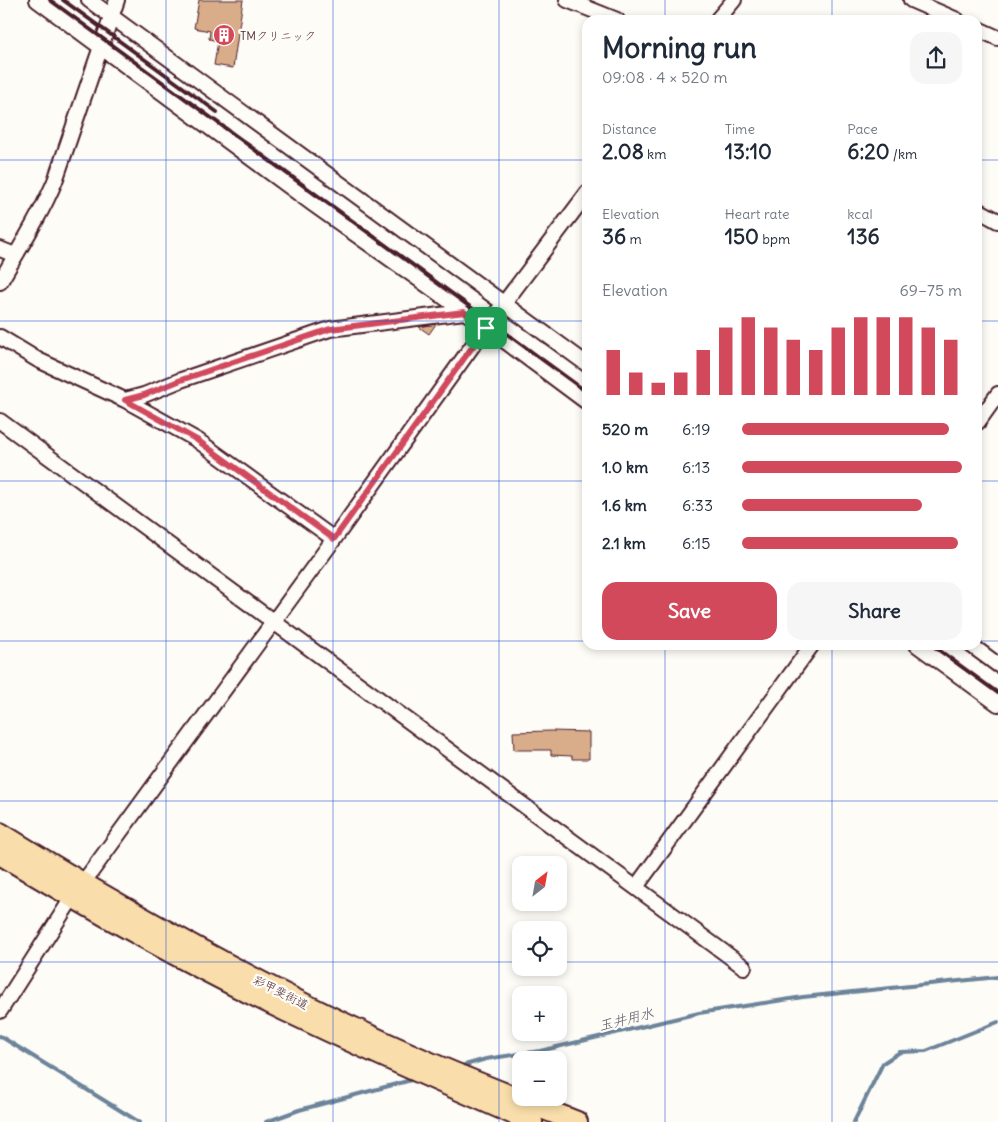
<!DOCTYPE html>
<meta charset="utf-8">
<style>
body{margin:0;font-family:Delius,"Klee One",sans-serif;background:#f6f6f7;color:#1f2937;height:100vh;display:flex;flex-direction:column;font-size:19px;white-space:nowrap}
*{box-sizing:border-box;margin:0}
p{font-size:16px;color:#747a83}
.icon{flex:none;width:28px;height:28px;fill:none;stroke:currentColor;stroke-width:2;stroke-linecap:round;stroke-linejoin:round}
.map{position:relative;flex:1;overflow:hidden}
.side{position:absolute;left:582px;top:15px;width:400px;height:635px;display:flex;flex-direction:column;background:#fff;border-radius:15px;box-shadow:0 2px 8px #0003}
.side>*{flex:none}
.needle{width:32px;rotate:31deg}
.tools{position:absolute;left:512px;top:856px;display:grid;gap:10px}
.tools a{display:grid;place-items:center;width:55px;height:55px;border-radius:10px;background:#fff;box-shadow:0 2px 8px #0003;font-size:25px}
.pin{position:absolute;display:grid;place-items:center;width:42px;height:42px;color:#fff;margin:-21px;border-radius:10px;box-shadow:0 2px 8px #0006}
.round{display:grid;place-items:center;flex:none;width:52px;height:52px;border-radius:15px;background:#f6f6f7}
.head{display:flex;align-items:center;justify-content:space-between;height:85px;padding:0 20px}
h1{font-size:28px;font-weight:700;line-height:38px}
.figures{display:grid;grid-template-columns:repeat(3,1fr);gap:8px;height:85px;padding:5px 20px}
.figures div{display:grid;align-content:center}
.figures b{font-size:21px;font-weight:700}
.figures small{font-size:14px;font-weight:400}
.figures p{font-size:14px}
.chart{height:140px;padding:10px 20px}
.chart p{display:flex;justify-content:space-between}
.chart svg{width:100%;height:90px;margin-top:5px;stroke:#d1495b;stroke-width:6}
.cta{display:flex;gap:10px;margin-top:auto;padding:10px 20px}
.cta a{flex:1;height:58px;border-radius:15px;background:#d1495b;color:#fff;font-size:20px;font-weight:700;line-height:58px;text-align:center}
.cta a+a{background:#f6f6f7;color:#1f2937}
ul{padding:0 20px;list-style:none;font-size:16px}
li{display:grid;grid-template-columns:80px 60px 1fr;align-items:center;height:38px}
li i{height:12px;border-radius:6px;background:#d1495b}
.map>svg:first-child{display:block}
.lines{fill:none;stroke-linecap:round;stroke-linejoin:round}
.stream{stroke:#6c8399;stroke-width:4}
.building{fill:#d9ad8a;stroke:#4a1f2b}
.minor-casing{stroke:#4a1f2b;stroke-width:18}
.highway-casing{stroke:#4a1f2b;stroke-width:24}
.minor{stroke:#fdfcf7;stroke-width:14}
.highway{stroke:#f9deab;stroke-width:20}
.rail{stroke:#4a1f2b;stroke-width:4}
.route-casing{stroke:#fff;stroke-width:10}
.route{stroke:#d1495b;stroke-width:6}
.grid{fill:none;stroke:#1d4ed8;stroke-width:1;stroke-opacity:0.55}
.labels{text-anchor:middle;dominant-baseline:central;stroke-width:4.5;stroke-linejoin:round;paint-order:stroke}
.poi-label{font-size:12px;fill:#4a1f2b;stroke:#fdfcf7;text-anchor:start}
.street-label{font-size:12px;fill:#4a1f2b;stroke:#fdfcf7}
.water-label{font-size:14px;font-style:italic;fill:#5e596b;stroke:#fdfcf7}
</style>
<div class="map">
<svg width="998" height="1122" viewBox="0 0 998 1122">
<rect width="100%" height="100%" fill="#fdfcf7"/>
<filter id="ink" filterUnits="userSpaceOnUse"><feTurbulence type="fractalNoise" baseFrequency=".02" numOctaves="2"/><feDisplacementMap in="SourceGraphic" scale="10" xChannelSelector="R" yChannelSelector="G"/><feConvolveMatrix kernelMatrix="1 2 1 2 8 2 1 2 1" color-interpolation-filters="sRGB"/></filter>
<g filter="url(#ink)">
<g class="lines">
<path class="stream" d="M0,1036L139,1122
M458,1067L486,1059L540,1051L699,1013L803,997L998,977
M266,1122L299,1110L415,1079
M854,1122L883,1063L900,1052L926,1051L998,1022"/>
</g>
<path class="building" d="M199,0H243L233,68L214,65L218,41L209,39L210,31L194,28Z
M436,324L429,334L419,327Z
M551,731L589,732V759H572V756L551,755V750H514L513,732Z"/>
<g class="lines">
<g class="minor-casing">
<path id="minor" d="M37,0L313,204L486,327L588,403
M89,0L588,365
M567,0L617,20
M911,0L957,20
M717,20L734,0
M978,29L998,38
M978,210L998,221
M0,249L15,255
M0,282C19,249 40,217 55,181L117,0
M0,337L38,360L125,400L197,440L334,539
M125,400L144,395L181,380L330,329L464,312
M0,421L744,967
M978,422L998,394
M917,645L998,704
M971,645L998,665
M636,887L812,645
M0,1011L72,898L334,539L486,327L588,192"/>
</g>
<g class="highway-casing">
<path id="highway" d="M0,833C137,918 278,996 426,1061C476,1083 527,1102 577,1122
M0,854C99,914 200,971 305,1020C380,1056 456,1089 532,1122"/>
</g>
<use href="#minor" class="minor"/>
<use href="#highway" class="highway"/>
<path class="rail" d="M50,0L588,393
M63,0L217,112
M932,645L998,693"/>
</g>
</g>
<g class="lines" filter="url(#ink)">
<g class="route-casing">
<path id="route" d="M464,312L486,328L334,539L197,440L125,400L144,395L181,380L330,329Z"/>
</g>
<use href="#route" class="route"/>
</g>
<path class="grid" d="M166,0V1122M333,0V1122M499,0V1122M665,0V20M832,0V20M0,160H588M978,160H998M0,321H588M978,321H998M0,481H588M978,481H998M0,641H588M978,641H998M665,645V1122M832,645V1122M0,801H998M0,962H521M559,962H998"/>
<defs>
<g id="building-disc" transform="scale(1.125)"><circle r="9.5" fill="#d1495b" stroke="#fdfcf7"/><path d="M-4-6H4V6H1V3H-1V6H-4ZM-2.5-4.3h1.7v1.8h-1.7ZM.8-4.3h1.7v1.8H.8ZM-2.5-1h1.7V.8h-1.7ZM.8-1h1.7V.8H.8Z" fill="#fff"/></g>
</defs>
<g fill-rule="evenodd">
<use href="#building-disc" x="224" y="35"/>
</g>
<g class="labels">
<g class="poi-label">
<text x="240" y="35">TMクリニック</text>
</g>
<g class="street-label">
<text transform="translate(281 992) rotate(27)">彩甲斐街道</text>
</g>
<g class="water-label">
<text transform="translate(626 1019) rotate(-14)">玉井用水</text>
</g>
</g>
</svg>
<div class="tools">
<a><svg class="needle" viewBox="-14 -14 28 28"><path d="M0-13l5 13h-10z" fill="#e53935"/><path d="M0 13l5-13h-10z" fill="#747a83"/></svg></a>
<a><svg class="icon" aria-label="locate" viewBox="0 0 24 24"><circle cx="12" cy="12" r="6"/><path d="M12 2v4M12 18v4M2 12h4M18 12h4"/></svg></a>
<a>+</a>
<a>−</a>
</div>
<div class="pin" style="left:486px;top:328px;background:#1e9e55"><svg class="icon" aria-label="arrive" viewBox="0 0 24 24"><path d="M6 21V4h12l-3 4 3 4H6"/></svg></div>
<section class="side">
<div class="head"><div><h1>Morning run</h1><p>09:08 · 4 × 520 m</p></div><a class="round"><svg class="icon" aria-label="share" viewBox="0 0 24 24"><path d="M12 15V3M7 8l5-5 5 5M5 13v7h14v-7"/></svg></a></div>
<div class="figures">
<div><p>Distance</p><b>2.08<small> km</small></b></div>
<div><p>Time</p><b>13:10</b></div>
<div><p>Pace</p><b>6:20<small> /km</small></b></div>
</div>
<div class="figures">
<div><p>Elevation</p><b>36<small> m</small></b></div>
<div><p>Heart rate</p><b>150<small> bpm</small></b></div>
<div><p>kcal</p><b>136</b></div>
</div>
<div class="chart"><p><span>Elevation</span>69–75 m</p>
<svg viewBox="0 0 160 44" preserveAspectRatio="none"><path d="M5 44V22M15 44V33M25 44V38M35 44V33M45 44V22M55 44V11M65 44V6M75 44V11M85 44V17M95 44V22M105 44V11M115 44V6M125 44V6M135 44V6M145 44V11M155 44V17"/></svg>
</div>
<ul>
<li><b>520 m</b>6:19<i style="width:94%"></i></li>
<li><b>1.0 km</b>6:13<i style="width:100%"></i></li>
<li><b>1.6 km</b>6:33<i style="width:82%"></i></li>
<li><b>2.1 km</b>6:15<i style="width:98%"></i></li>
</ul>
<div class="cta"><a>Save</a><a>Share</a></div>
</section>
</div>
